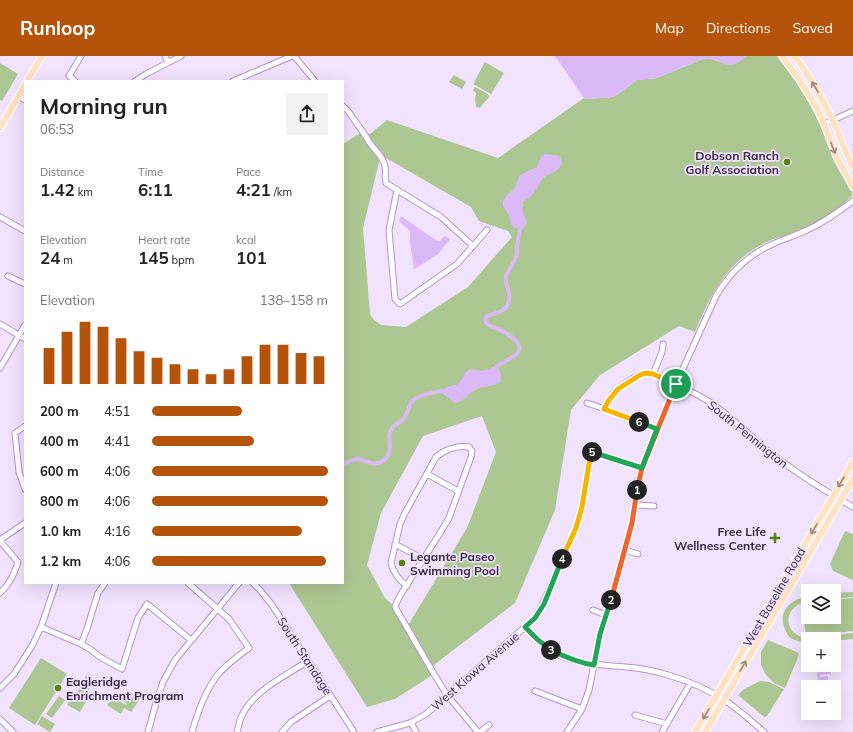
<!DOCTYPE html>
<meta charset="utf-8">
<style>
body{margin:0;font-family:Mulish,sans-serif;background:#f2f2f2;color:#222;height:100vh;display:flex;flex-direction:column;font-size:15px;white-space:nowrap}
*{box-sizing:border-box;margin:0}
p{font-size:13px;color:#767676}
.icon{flex:none;width:22px;height:22px;fill:none;stroke:currentColor;stroke-width:2;stroke-linecap:round;stroke-linejoin:round}
.map{position:relative;flex:1;overflow:hidden}
.details{position:absolute;left:24px;top:24px;width:320px;height:504px;display:flex;flex-direction:column;background:#fff;border-radius:0px;box-shadow:0 4px 16px #0002}
.details>*{flex:none}
.tools{position:absolute;left:801px;top:528px;display:grid;gap:8px}
.tools a{display:grid;place-items:center;width:40px;height:40px;border-radius:0px;background:#fff;box-shadow:0 4px 16px #0002;font-size:20px}
.pin{position:absolute;display:grid;place-items:center;width:34px;height:34px;color:#fff;margin:-17px;border:2px solid #fff;border-radius:50%;box-shadow:0 1px 4px #0007}
.km{position:absolute;width:20px;height:20px;margin:-10px;border-radius:50%;background:#222;color:#fff;font-size:11px;line-height:20px;text-align:center}
.round{display:grid;place-items:center;flex:none;width:42px;height:42px;border-radius:0px;background:#f2f2f2}
.summary{display:flex;align-items:center;justify-content:space-between;height:68px;padding:0 16px}
h1{font-size:22px;font-weight:700;line-height:30px}
.figures{display:grid;grid-template-columns:repeat(3,1fr);gap:6px;height:68px;padding:4px 16px}
.figures div{display:grid;align-content:center}
.figures b{font-size:17px;font-weight:700}
.figures small{font-size:11px;font-weight:400}
.figures p{font-size:11px}
.chart{height:112px;padding:8px 16px}
.chart p{display:flex;justify-content:space-between}
.chart svg{width:100%;height:72px;margin-top:4px;stroke:#b45309;stroke-width:6}
ul{padding:0 16px;list-style:none;font-size:13px}
li{display:grid;grid-template-columns:64px 48px 1fr;align-items:center;height:30px}
li i{height:10px;border-radius:5px;background:#b45309}
header{display:flex;align-items:center;gap:24px;box-sizing:border-box;height:56px;padding:0 20px;background:#b45309;color:#fff}
header strong{font-size:19px}
nav{display:flex;gap:22px;margin-inline-start:auto;font-size:14px}
.map>svg:first-child{display:block}
.green{fill:#adc793;fill-rule:evenodd}
.water{fill:#dbb9f7}
.lines{fill:none;stroke-linecap:round;stroke-linejoin:round}
.canal{stroke:#dbb9f7;stroke-width:4}
.minor-casing{stroke:#b792d4;stroke-width:7}
.major-casing{stroke:#fff;stroke-width:8}
.minor{stroke:#fff;stroke-width:5}
.major{stroke:#fee2c2;stroke-width:6}
.oneway{stroke:#9c8684}
.split-1-casing{stroke:#fff;stroke-width:8}
.split-2-casing{stroke:#fff;stroke-width:8}
.split-3-casing{stroke:#fff;stroke-width:8}
.split-4-casing{stroke:#fff;stroke-width:8}
.split-5-casing{stroke:#fff;stroke-width:8}
.split-6-casing{stroke:#fff;stroke-width:8}
.split-7-casing{stroke:#fff;stroke-width:8}
.split-1{stroke:#f0652b;stroke-width:5}
.split-2{stroke:#f0652b;stroke-width:5}
.split-3{stroke:#22a559;stroke-width:5}
.split-4{stroke:#22a559;stroke-width:5}
.split-5{stroke:#f5b400;stroke-width:5}
.split-6{stroke:#22a559;stroke-width:5}
.split-7{stroke:#f5b400;stroke-width:5}
.poi-dot{fill:#57830e;stroke:#f1e2fe;stroke-width:1.5}
.labels{text-anchor:middle;dominant-baseline:central;stroke-width:3.5;stroke-linejoin:round;paint-order:stroke}
.poi-label{font-size:12px;font-weight:bold;fill:#3a2a45;stroke:#f1e2fe;text-anchor:end}
.street-label{font-size:12px;fill:#3a2a45;stroke:#f1e2fe}
</style>
<header>
<strong>Runloop</strong>
<nav><a>Map</a><a>Directions</a><a>Saved</a></nav>
</header>
<div class="map">
<svg width="853" height="676" viewBox="0 0 853 676">
<rect width="100%" height="100%" fill="#f1e2fe"/>
<path class="green" d="M747,0H777L797,27L810,48L819,66L837,107L852,134V140C837,155 815,168 795,176C787,179 779,181 771,184C729,202 711,237 695,276L679,270L600,319L571,354L555,454L515,547L430,612L434,618L395,643L367,651L289,527H343V88L360,77L365,82L387,64L498,102L584,42L588,43L601,42H608L615,40L621,36L637,24L657,22L703,3L709,2L717,5L746,1ZM386,102L471,151L479,165L508,175L512,181L468,231L406,271L381,269L373,263L370,258L363,172L379,106ZM482,360L496,396L467,472L407,571L395,551L385,542L367,509L381,457L423,380Z
M485,6L504,17L491,38L473,28Z
M0,7L18,18L2,45L0,44Z
M454,19L466,26L462,33L449,26Z
M475,31L488,38L489,41C486,45 483,47 480,52L476,51L475,43L476,37L473,34Z
M845,475L853,478V524L833,515L830,508Z
M853,536V541L834,543V537Z
M808,540V546C783,548 781,579 807,582L853,577V583L834,585V583H808V588H807C802,586 796,585 792,583C788,581 786,576 785,573C777,554 792,543 808,540Z
M853,542V575L806,581L802,548L808,547V561H834V544Z
M768,584L797,596L799,599L785,632L774,627L766,619L761,609V596Z
M41,602L67,618L35,669L9,652Z
M86,620L97,626L95,631L91,630L84,641L77,637Z
M760,625L769,626L784,633L767,660L764,661L738,639L744,633Z
M75,637L87,644L80,656L67,649Z
M126,639L140,643L131,656L124,652L121,658L107,649L113,641L126,649L127,648L124,646Z
M59,640L65,644L52,662L46,658Z
M42,660L55,668L50,676L37,668Z"/>
<path class="water" d="M554,0H747C724,20 723,0 703,3L657,22L637,24L621,36L615,40L608,42H601L588,43L584,42L558,4Z
M545,98L559,100C561,103 562,106 561,109C559,115 551,117 546,120C539,124 538,133 533,138C531,142 526,143 523,146C523,149 522,154 523,157C526,164 530,165 523,173L514,172L511,168L509,159L503,150V145L506,140L515,132L519,120L524,117L537,111L541,101Z
M401,160L436,184L440,185L443,181L445,180L450,183L438,198L418,211L414,213L410,187V175L399,165Z
M497,310L500,316L501,325C494,332 485,329 477,333C468,337 466,345 455,347L443,338L442,335C446,329 450,331 456,329C462,327 462,319 467,315C471,312 476,314 480,315C485,315 492,311 497,310Z
M811,609H830L831,618L820,619V621L828,620V624L827,626L818,628L817,617L820,616L819,614L812,615Z"/>
<g class="lines">
<path class="canal" d="M497,310L516,299L520,293C519,290 519,289 518,287C515,283 503,275 499,273C492,271 488,270 485,264L487,260C495,257 505,256 508,248C513,238 504,230 506,220C508,213 514,208 516,201C518,198 517,195 517,191C518,185 519,179 520,173
M343,409C347,407 352,403 357,403C366,403 372,412 383,405C395,396 387,386 390,376C393,367 401,368 405,361C408,357 408,351 411,347C418,338 432,337 442,335"/>
<g class="minor-casing">
<path id="minor" d="M165,0L168,6
M294,0L315,25
M75,25L69,20L81,0
M135,25L146,18L181,0
M233,25L292,0
M19,40L25,44
M343,50L348,55L367,82C371,92 381,97 384,107C387,113 384,120 386,127L441,161L473,190L457,208L400,248L395,243L389,174L397,134
M824,68L853,55
M0,161L25,175
M473,190L487,174
M8,220L25,228
M0,268L25,283
M0,312L25,269
M653,318L662,296L663,288
M587,347L605,353L657,373
M605,353C607,348 609,344 612,339C617,332 638,317 647,317C655,318 663,323 670,326C684,332 698,338 711,347C735,363 755,386 779,403C802,421 827,436 853,451
M25,370L15,377L19,416L25,433
M427,418L458,435
M635,449L654,450
M0,484L25,467
M0,485L18,506C14,518 10,528 0,537
M395,488L423,503
M625,494L638,498
M188,527L229,563L249,592C237,601 224,610 216,621C204,638 198,656 192,676
M253,527L260,534L272,549L354,676
M407,530C399,524 393,516 391,507L400,468L405,457L436,401C444,394 457,389 469,391L472,395L471,401L449,462C437,483 423,503 410,524C405,532 398,541 395,551L434,618L447,639L478,676
M593,554L606,559
M41,571L81,588L90,593L100,601L122,613L138,562L147,548L191,584
M525,571C533,579 541,588 550,594C577,610 597,608 626,611C641,612 655,615 668,619C689,625 711,635 729,647C741,656 753,666 764,676
M81,588L87,573L93,553L98,537L105,527
M0,632L14,618L32,590L41,571L56,527
M535,635L582,653
M635,659L667,668
M0,663L13,676
M411,666L416,676
M148,676L156,647L163,626L175,604L239,527
M237,676C238,672 239,668 240,664C251,635 284,621 308,605
M282,676L291,666L330,640
M377,676L410,667L426,658L525,571L535,562L543,547L576,472L582,451L591,396L642,412
M480,676L489,669
M567,676L573,667L582,653L589,634L600,578L614,534L632,467L637,428L642,412L676,328L716,240C730,216 749,198 775,187C786,182 798,179 809,173C825,166 839,155 853,145
M662,676L687,633L690,627"/>
</g>
<g class="major-casing">
<path id="major" d="M782,0L797,20L816,51L824,68L837,102L853,131
M794,0C809,18 823,44 833,65C840,80 845,96 853,111
M27,25L42,0
M0,72L25,29
M695,676L853,406
M705,676L853,423"/>
</g>
<use href="#minor" class="minor"/>
<use href="#major" class="major"/>
</g>
<defs><path id="oneway-shaft" d="M-6 0H5M1.5-3L5.5 0L1.5 3" fill="none" stroke-width="1.6" stroke-linecap="round" stroke-linejoin="round"/></defs>
<g class="oneway">
<use href="#oneway-shaft" transform="translate(815 31) rotate(-121)"/>
<use href="#oneway-shaft" transform="translate(833 92) rotate(68)"/>
<use href="#oneway-shaft" transform="translate(841 426) rotate(120)"/>
<use href="#oneway-shaft" transform="translate(814 473) rotate(120)"/>
<use href="#oneway-shaft" transform="translate(743 610) rotate(-60)"/>
<use href="#oneway-shaft" transform="translate(706 658) rotate(120)"/>
</g>
<g class="lines">
<g class="split-1-casing">
<path id="split-1" d="M637,434L642,412L676,328"/>
</g>
<g class="split-2-casing">
<path id="split-2" d="M611,544L632,467L637,434"/>
</g>
<g class="split-3-casing">
<path id="split-3" d="M551,594C565,601 579,607 594,609L600,578L611,544"/>
</g>
<g class="split-4-casing">
<path id="split-4" d="M551,594L538,584L525,571L535,562L544,548L562,503"/>
</g>
<g class="split-5-casing">
<path id="split-5" d="M562,503L576,472L582,451L591,396H592"/>
</g>
<g class="split-6-casing">
<path id="split-6" d="M592,396L642,412L657,373L639,366"/>
</g>
<g class="split-7-casing">
<path id="split-7" d="M639,366L604,353L609,344L618,333L640,319L645,317L653,318L676,328"/>
</g>
<use href="#split-1" class="split-1"/>
<use href="#split-2" class="split-2"/>
<use href="#split-3" class="split-3"/>
<use href="#split-4" class="split-4"/>
<use href="#split-5" class="split-5"/>
<use href="#split-6" class="split-6"/>
<use href="#split-7" class="split-7"/>
</g>
<g class="poi-dot">
<circle cx="787" cy="106" r="4"/>
<path d="M773 476h4v4h4v4h-4v4h-4v-4h-4v-4h4z"/>
<circle cx="402" cy="507" r="4"/>
<circle cx="58" cy="632" r="4"/>
</g>
<g class="labels">
<g class="poi-label">
<text x="779" y="99">Dobson Ranch<tspan x="779" dy="14">Golf Association</tspan></text>
<text x="766" y="475">Free Life<tspan x="766" dy="14">Wellness Center</tspan></text>
<text x="410" y="500" text-anchor="start">Legante Paseo<tspan x="410" dy="14">Swimming Pool</tspan></text>
<text x="66" y="625" text-anchor="start">Eagleridge<tspan x="66" dy="14">Enrichment Program</tspan></text>
</g>
<g class="street-label">
<text transform="translate(748 378) rotate(39)">South Pennington</text>
<text transform="translate(774 541) rotate(-60)">West Baseline Road</text>
<text transform="translate(305 600) rotate(57)">South Standage</text>
<text transform="translate(475 615) rotate(-41)">West Kiowa Avenue</text>
</g>
</g>
</svg>
<div class="tools">
<a><svg class="icon" aria-label="layers" viewBox="0 0 24 24"><path d="M12 4l9 5-9 5-9-5zM3 14l9 5 9-5"/></svg></a>
<a>+</a>
<a>−</a>
</div>
<div class="pin" style="left:676px;top:328px;background:#1e9e55"><svg class="icon" aria-label="arrive" viewBox="0 0 24 24"><path d="M6 21V4h12l-3 4 3 4H6"/></svg></div>
<b class="km" style="left:637px;top:434px">1</b>
<b class="km" style="left:611px;top:544px">2</b>
<b class="km" style="left:551px;top:594px">3</b>
<b class="km" style="left:562px;top:503px">4</b>
<b class="km" style="left:592px;top:396px">5</b>
<b class="km" style="left:639px;top:366px">6</b>
<section class="details">
<div class="summary"><div><h1>Morning run</h1><p>06:53</p></div><a class="round"><svg class="icon" aria-label="share" viewBox="0 0 24 24"><path d="M12 15V3M7 8l5-5 5 5M5 13v7h14v-7"/></svg></a></div>
<div class="figures">
<div><p>Distance</p><b>1.42<small> km</small></b></div>
<div><p>Time</p><b>6:11</b></div>
<div><p>Pace</p><b>4:21<small> /km</small></b></div>
</div>
<div class="figures">
<div><p>Elevation</p><b>24<small> m</small></b></div>
<div><p>Heart rate</p><b>145<small> bpm</small></b></div>
<div><p>kcal</p><b>101</b></div>
</div>
<div class="chart"><p><span>Elevation</span>138–158 m</p>
<svg viewBox="0 0 160 44" preserveAspectRatio="none"><path d="M5 44V22M15 44V12M25 44V6M35 44V9M45 44V16M55 44V24M65 44V28M75 44V32M85 44V35M95 44V38M105 44V35M115 44V27M125 44V20M135 44V20M145 44V25M155 44V27"/></svg>
</div>
<ul>
<li><b>200 m</b>4:51<i style="width:51%"></i></li>
<li><b>400 m</b>4:41<i style="width:58%"></i></li>
<li><b>600 m</b>4:06<i style="width:100%"></i></li>
<li><b>800 m</b>4:06<i style="width:100%"></i></li>
<li><b>1.0 km</b>4:16<i style="width:85%"></i></li>
<li><b>1.2 km</b>4:06<i style="width:99%"></i></li>
</ul>
</section>
</div>
